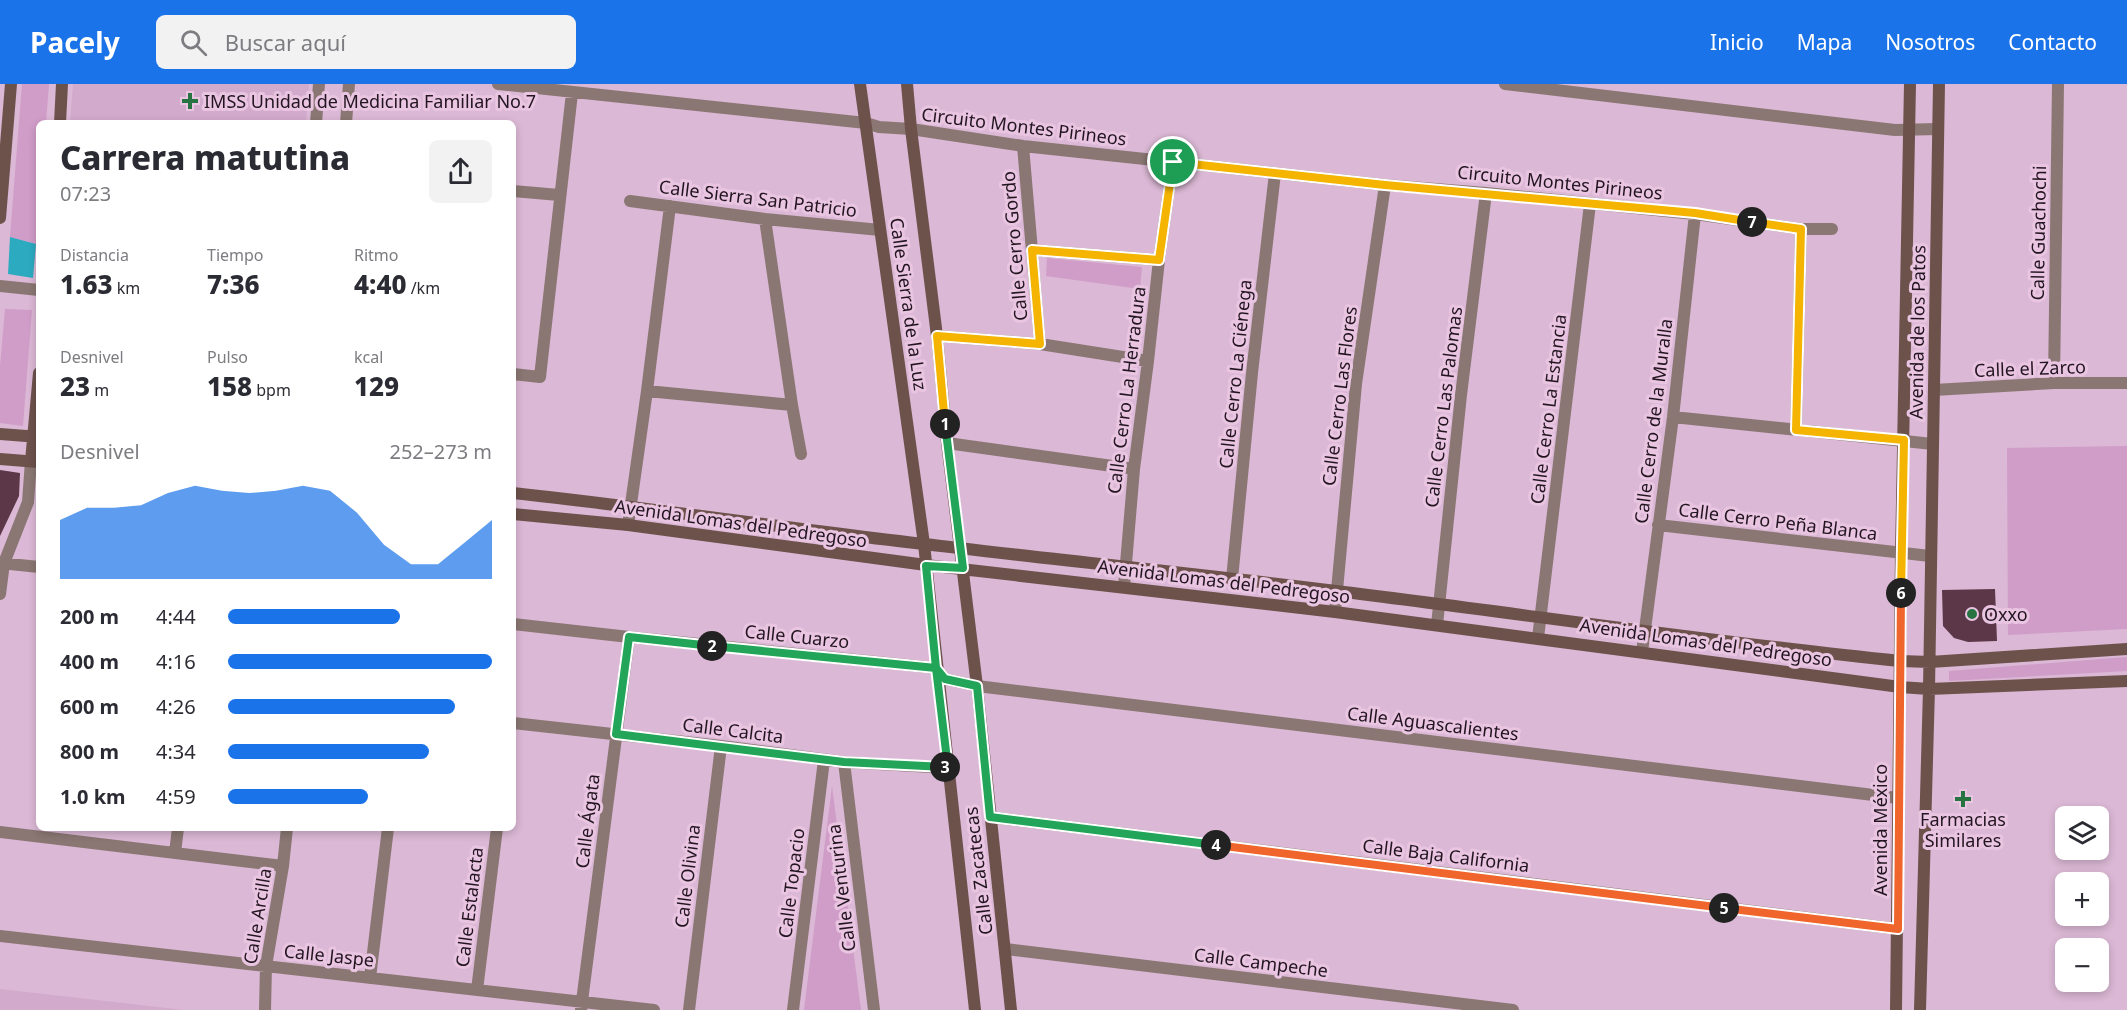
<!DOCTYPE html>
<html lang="es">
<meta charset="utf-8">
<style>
body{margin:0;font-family:"Noto Sans",sans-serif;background:#f2f2f3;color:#2b2b33;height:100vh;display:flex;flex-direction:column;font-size:22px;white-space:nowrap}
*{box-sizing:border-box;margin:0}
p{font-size:20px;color:#7c7c81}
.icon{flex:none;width:33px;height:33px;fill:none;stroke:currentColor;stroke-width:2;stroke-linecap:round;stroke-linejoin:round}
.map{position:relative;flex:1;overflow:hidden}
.panel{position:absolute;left:36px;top:36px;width:480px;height:711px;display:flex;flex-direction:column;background:#fff;border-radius:9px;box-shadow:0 3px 9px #0003}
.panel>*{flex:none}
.tools{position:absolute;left:2055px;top:722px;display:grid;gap:12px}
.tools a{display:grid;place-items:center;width:54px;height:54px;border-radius:9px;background:#fff;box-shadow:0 3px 9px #0003;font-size:30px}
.pin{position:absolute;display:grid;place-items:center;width:51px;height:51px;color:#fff;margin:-26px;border:3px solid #fff;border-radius:50%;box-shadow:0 2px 6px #0007}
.km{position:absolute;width:30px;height:30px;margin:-15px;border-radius:50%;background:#222;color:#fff;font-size:16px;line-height:30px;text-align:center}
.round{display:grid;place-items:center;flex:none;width:63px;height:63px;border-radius:9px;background:#f2f2f3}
.overview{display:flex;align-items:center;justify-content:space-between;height:102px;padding:0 24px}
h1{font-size:33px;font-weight:800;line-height:45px}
.figures{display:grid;grid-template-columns:repeat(3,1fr);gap:9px;height:102px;padding:6px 24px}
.figures div{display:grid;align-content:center}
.figures b{font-size:26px;font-weight:800}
.figures small{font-size:16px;font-weight:400}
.figures p{font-size:16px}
.chart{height:168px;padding:12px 24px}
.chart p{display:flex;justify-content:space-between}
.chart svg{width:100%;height:108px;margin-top:6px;fill:#1a73e8;opacity:.7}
ul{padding:0 24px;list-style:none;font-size:20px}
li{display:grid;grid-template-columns:96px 72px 1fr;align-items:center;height:45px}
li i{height:15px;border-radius:8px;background:#1a73e8}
header{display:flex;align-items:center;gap:36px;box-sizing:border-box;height:84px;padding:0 30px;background:#1a73e8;color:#fff}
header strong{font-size:28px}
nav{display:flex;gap:33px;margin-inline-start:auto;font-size:21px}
.search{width:420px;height:54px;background:#f2f2f3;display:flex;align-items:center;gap:15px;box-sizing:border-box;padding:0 21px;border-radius:9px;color:#7c7c81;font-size:22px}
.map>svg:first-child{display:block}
.built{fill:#d2aacc}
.green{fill:#d09cc8}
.water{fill:#2baac0}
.building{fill:#5b3747}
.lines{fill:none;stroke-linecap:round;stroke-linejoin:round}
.street{stroke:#8a7773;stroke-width:12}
.secondary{stroke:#6d524c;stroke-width:12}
.split-1-casing{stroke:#fff;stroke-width:12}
.split-2-casing{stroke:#fff;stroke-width:12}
.split-3-casing{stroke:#fff;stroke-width:12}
.split-4-casing{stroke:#fff;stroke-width:12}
.split-5-casing{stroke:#fff;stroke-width:12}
.split-6-casing{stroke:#fff;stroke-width:12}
.split-7-casing{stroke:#fff;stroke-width:12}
.split-8-casing{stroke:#fff;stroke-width:12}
.split-1{stroke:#f5b400;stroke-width:8}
.split-2{stroke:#22a559;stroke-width:8}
.split-3{stroke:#22a559;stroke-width:8}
.split-4{stroke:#22a559;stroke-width:8}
.split-5{stroke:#f0652b;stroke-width:8}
.split-6{stroke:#f0652b;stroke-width:8}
.split-7{stroke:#f5b400;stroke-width:8}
.split-8{stroke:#f5b400;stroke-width:8}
.poi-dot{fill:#277342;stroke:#e9c5e2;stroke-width:2}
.labels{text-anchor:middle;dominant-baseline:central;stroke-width:6;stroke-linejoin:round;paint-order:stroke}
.poi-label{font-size:18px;fill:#221520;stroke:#e9c5e2;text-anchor:start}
.street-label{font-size:18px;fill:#221520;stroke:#e9c5e2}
</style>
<header>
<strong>Pacely</strong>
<div class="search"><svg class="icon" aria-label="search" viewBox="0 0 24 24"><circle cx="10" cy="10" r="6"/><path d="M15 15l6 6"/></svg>Buscar aquí</div>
<nav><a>Inicio</a><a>Mapa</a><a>Nosotros</a><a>Contacto</a></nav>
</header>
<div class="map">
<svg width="2127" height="926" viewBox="0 0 2127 926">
<rect width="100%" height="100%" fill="#dbb8d5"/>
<path class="built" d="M73,0H309L306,39H70Z
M0,905L184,926H0Z"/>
<path class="green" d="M22,0H49L46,39H39V126L36,160L10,153Z
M1047,174L1142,183L1140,205L1046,192Z
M5,225L32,226L23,342L0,339V282Z
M2127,362V545L2008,551L2007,364Z
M2127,573V587L1949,597V587Z
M832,702L861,926H804Z"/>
<path class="water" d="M10,153L36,160L33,194L8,190Z"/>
<path class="building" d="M0,386L20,389L19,412L0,452Z
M1995,505L1997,557L1968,558L1954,554L1943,542L1942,506Z"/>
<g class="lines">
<path class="street" d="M498,0L866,39L879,43L911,45L1023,62L1173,78L1385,101L1486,109L1695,130L1801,145H1832
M1505,0L1895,46L1938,45
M316,39L319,0
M346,39L349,0
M1023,62L1040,260
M513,107L559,111
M630,117L765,135L880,146
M765,135L792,321L801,370
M1032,166L1159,176
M0,202L39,206
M937,252L1040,260L1148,277
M513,290L540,293L572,9
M2054,299L2058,0
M1934,306L2054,299H2127
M647,307L792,321
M1673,333L1933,360
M1796,346L1801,145
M947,359L1134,385
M628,441L647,307L670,122
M1658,441L1930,472
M0,479L39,483
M1232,495L1252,289L1275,89
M1124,503L1134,385L1148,277L1159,176L1173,78
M0,510L4,479L28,418L31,377
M1335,528L1356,300L1385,101
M513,540L629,553L936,584L945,595L977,602L1898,714
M1437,541L1461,311L1486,109
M1538,554L1590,120
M1642,568L1673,333L1695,130
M513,639L721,662L844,678L948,684
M844,678L874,926
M990,733L1898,845
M0,748L283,782
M175,769L178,744
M0,852L654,926
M1006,865L1513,926
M370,894L388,744
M477,906L497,744
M581,925L629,553
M265,926L266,882L283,782L287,744
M689,926L721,662
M793,926L824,676"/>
<path class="secondary" d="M860,0L924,460L975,926
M907,0L911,45L937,252L947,359L977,602L1011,926
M60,39L62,0
M0,134L11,0
M0,350L39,353
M0,375L38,378
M31,377L39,289
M513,409C662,425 810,448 959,464C1084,479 1210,491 1336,507C1524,530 1711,558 1900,577L1930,578L2127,565
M513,430L628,441L926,481L1335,528L1900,603L1929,605L2127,597
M1896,926L1901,470L1910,0
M1920,926L1929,605L1939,0"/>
</g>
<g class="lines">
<g class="split-1-casing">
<path id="split-1" d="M945,340L937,252L1040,260L1032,166L1159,176L1173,78"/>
</g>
<g class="split-2-casing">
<path id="split-2" d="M712,562L936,584L926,482L963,484L945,340"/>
</g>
<g class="split-3-casing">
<path id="split-3" d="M712,562L629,553L616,650L844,678L945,683"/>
</g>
<g class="split-4-casing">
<path id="split-4" d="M945,683L948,684L936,584L945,595L977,602L990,733L1216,761"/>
</g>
<g class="split-5-casing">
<path id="split-5" d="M1216,761L1724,824"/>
</g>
<g class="split-6-casing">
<path id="split-6" d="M1724,824L1898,845L1901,509"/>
</g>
<g class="split-7-casing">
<path id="split-7" d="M1752,138L1801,145L1796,346L1904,356L1901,509"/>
</g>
<g class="split-8-casing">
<path id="split-8" d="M1173,78L1385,101L1695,129L1752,138"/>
</g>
<use href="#split-1" class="split-1"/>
<use href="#split-2" class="split-2"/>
<use href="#split-3" class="split-3"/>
<use href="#split-4" class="split-4"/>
<use href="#split-5" class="split-5"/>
<use href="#split-6" class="split-6"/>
<use href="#split-7" class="split-7"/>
<use href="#split-8" class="split-8"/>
</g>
<g class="poi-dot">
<path d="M187 8h6v6h6v6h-6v6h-6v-6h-6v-6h6z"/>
<circle cx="1972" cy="530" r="6"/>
<path d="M1960 706h6v6h6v6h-6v6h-6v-6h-6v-6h6z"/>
</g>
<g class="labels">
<g class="poi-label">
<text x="204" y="17">IMSS Unidad de Medicina Familiar No.7</text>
<text x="1984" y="530">Oxxo</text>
<text x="1963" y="735" text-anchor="middle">Farmacias<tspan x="1963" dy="21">Similares</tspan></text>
</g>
<g class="street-label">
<text transform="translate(1024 42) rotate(7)">Circuito Montes Pirineos</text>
<text transform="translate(1560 98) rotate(6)">Circuito Montes Pirineos</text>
<text transform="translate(758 114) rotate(7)">Calle Sierra San Patricio</text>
<text transform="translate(2038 149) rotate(-89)">Calle Guachochi</text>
<text transform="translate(1014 162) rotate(-95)">Calle Cerro Gordo</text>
<text transform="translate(909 220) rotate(82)">Calle Sierra de la Luz</text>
<text transform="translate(1917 248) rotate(-89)">Avenida de los Patos</text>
<text transform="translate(2030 284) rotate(-2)">Calle el Zarco</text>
<text transform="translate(1235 290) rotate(-84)">Calle Cerro La Ciénega</text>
<text transform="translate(1126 306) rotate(-83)">Calle Cerro La Herradura</text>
<text transform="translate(1339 312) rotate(-83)">Calle Cerro Las Flores</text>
<text transform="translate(1443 323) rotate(-83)">Calle Cerro Las Palomas</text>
<text transform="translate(1548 325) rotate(-83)">Calle Cerro La Estancia</text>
<text transform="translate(1653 337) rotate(-83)">Calle Cerro de la Muralla</text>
<text transform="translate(1778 437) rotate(7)">Calle Cerro Peña Blanca</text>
<text transform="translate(741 439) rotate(8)">Avenida Lomas del Pedregoso</text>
<text transform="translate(1224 497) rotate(7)">Avenida Lomas del Pedregoso</text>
<text transform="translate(797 552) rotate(6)">Calle Cuarzo</text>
<text transform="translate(1706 558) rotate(8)">Avenida Lomas del Pedregoso</text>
<text transform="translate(1433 639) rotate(7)">Calle Aguascalientes</text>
<text transform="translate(733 646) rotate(7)">Calle Calcita</text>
<text transform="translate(587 737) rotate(-83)">Calle Ágata</text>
<text transform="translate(1880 746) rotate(-90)">Avenida México</text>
<text transform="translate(1446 771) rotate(7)">Calle Baja California</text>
<text transform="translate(978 787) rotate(-97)">Calle Zacatecas</text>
<text transform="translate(687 792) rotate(-83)">Calle Olivina</text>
<text transform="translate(791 799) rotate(-83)">Calle Topacio</text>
<text transform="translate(841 804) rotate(-97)">Calle Venturina</text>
<text transform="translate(469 823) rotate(-83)">Calle Estalacta</text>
<text transform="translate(257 832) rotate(-81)">Calle Arcilla</text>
<text transform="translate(329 871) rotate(6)">Calle Jaspe</text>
<text transform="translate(1261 878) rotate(7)">Calle Campeche</text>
</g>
</g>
</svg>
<div class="tools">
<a><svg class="icon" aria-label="layers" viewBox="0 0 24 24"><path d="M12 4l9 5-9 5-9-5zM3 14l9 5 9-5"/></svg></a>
<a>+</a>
<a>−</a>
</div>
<div class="pin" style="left:1173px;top:78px;background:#1e9e55"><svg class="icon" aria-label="arrive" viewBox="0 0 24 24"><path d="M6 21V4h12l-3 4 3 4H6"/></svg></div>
<b class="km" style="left:945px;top:340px">1</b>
<b class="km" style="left:712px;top:562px">2</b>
<b class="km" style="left:945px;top:683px">3</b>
<b class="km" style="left:1216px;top:761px">4</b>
<b class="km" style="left:1724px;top:824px">5</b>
<b class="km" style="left:1901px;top:509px">6</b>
<b class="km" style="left:1752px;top:138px">7</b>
<section class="panel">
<div class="overview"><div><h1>Carrera matutina</h1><p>07:23</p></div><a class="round"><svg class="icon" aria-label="share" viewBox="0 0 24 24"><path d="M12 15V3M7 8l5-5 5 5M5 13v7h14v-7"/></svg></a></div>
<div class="figures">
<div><p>Distancia</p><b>1.63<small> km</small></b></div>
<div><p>Tiempo</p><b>7:36</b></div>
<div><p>Ritmo</p><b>4:40<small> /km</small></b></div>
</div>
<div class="figures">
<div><p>Desnivel</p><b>23<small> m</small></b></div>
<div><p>Pulso</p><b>158<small> bpm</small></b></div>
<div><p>kcal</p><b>129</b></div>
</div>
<div class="chart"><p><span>Desnivel</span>252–273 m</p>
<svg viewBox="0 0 160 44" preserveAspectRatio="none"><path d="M0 44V20L10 15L20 15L30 14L40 9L50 6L60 8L70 9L80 8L90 6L100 8L110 17L120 30L130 38L140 38L150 29L160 20V44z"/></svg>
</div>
<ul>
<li><b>200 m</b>4:44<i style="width:65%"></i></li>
<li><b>400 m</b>4:16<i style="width:100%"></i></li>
<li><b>600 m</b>4:26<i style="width:86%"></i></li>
<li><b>800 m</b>4:34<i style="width:76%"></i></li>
<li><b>1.0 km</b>4:59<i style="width:53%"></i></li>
</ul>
</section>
</div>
